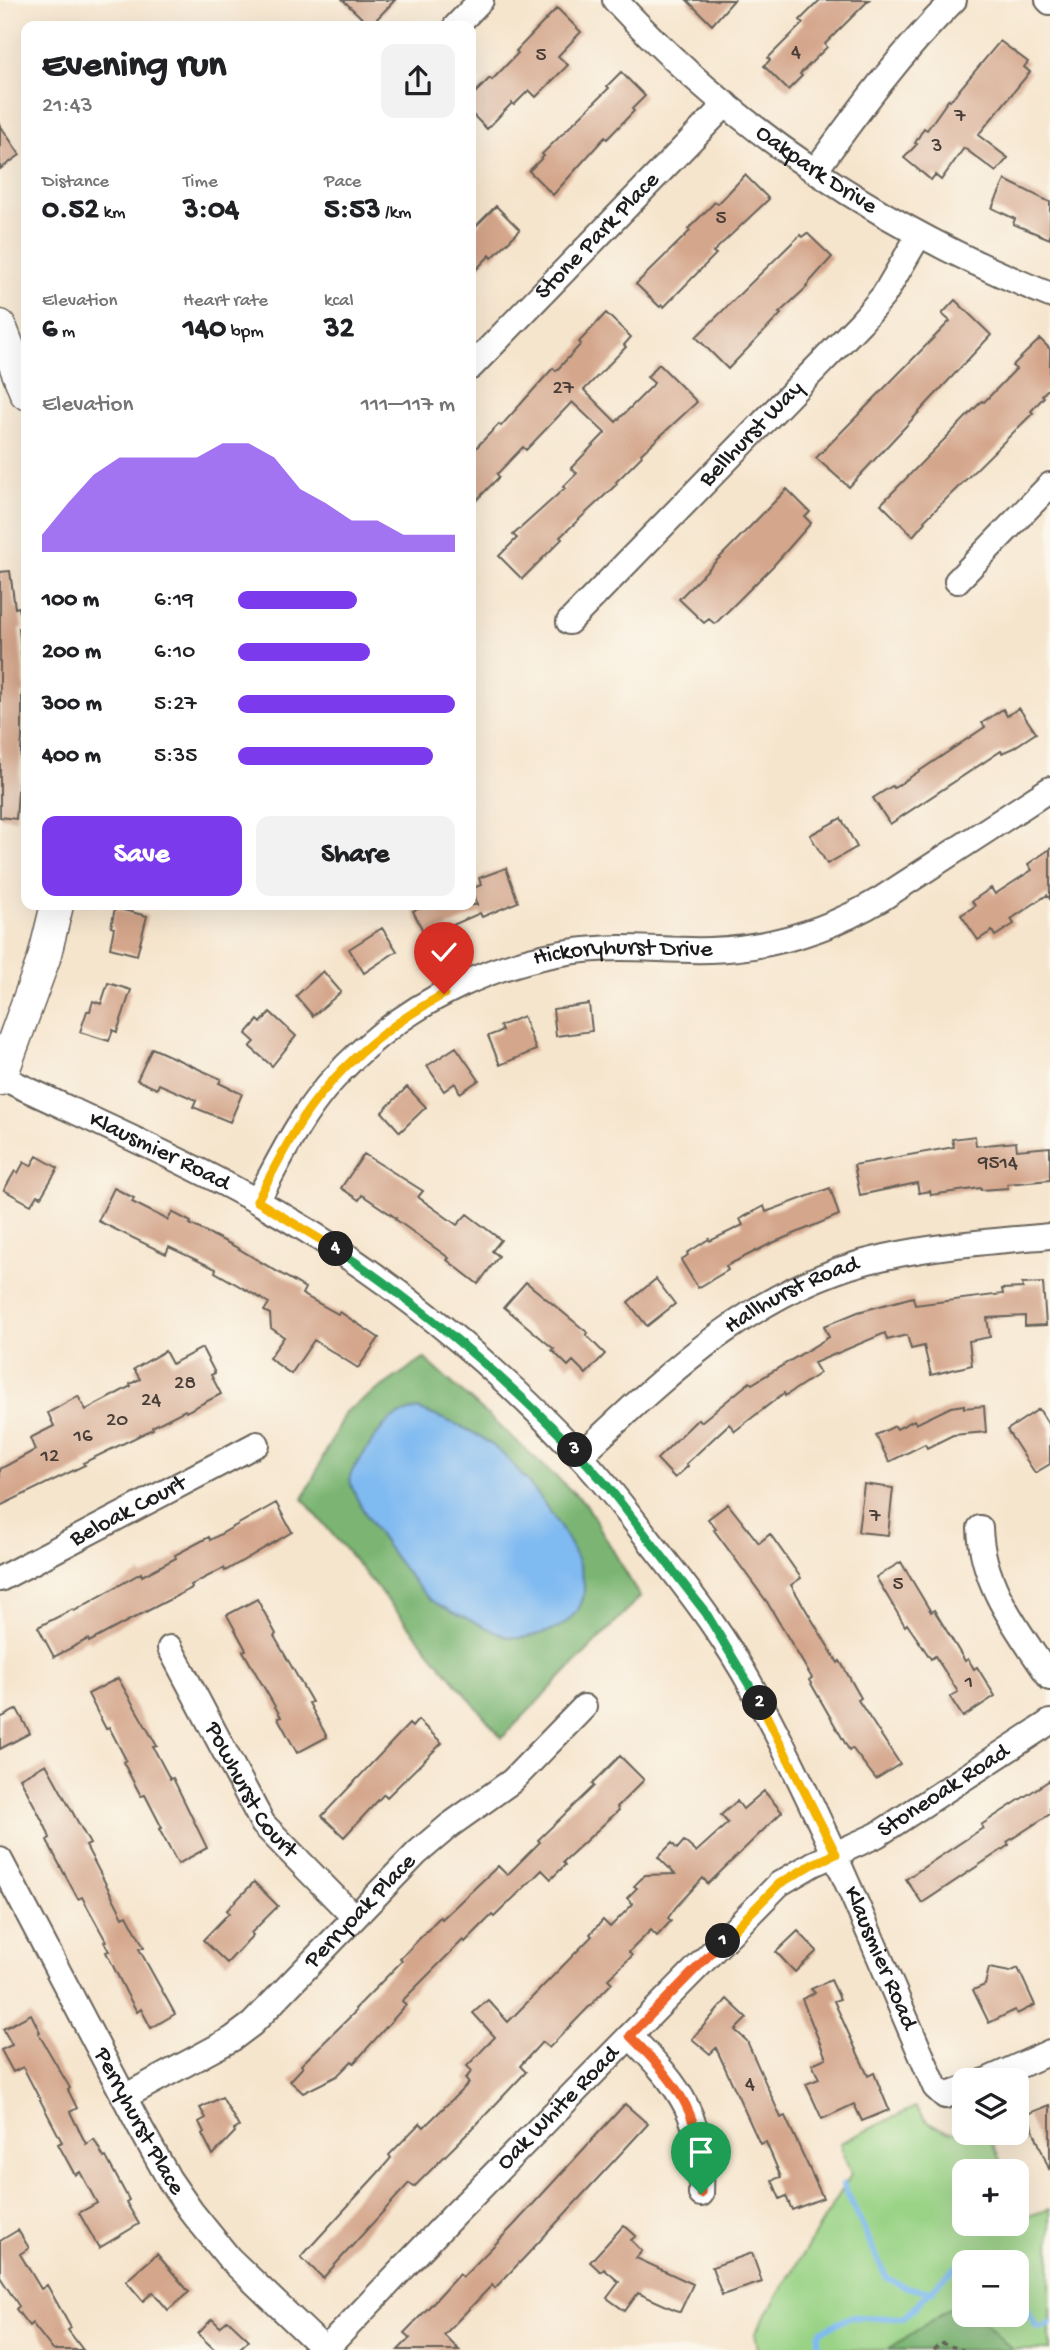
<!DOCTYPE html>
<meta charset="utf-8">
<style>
body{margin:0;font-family:"Gochi Hand",sans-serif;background:#f2f2f2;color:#202124;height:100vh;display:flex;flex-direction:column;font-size:26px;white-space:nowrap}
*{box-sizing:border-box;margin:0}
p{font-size:23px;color:#757577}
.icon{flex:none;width:38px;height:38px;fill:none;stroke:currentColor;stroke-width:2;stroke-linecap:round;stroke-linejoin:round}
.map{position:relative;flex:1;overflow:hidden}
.drawer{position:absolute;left:21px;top:21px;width:455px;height:889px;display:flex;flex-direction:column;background:#fff;border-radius:14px;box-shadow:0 7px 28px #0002}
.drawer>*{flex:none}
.tools{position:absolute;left:952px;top:2068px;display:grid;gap:14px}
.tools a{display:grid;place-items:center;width:77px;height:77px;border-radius:14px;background:#fff;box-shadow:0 7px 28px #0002;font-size:35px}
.pin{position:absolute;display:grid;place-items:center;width:60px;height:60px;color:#fff;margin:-72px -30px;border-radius:50% 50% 50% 0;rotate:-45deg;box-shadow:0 0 7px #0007}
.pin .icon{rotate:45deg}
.km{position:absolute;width:35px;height:35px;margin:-18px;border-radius:50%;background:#222;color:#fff;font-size:19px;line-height:35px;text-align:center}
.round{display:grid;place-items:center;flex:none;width:74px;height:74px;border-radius:14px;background:#f2f2f2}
.headline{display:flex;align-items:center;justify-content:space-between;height:119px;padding:0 21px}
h1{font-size:38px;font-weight:800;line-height:52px}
.figures{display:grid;grid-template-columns:repeat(3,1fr);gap:10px;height:119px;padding:7px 21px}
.figures div{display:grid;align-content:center}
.figures b{font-size:30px;font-weight:800}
.figures small{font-size:19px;font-weight:400}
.figures p{font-size:19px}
.chart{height:196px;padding:14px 21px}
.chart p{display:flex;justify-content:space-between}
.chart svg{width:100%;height:126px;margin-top:7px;fill:#7c3aed;opacity:.7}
.cta{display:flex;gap:14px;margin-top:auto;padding:14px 21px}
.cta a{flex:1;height:80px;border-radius:14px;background:#7c3aed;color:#fff;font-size:28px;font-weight:800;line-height:80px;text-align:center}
.cta a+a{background:#f2f2f2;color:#202124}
ul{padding:0 21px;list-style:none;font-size:23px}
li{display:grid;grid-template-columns:112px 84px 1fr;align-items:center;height:52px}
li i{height:18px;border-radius:9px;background:#7c3aed}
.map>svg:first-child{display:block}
.green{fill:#9ad386;stroke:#5b7851;stroke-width:2;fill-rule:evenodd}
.forest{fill:#7bb573;stroke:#4c6848;stroke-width:2}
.water{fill:#7fbaf1;stroke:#4e6b86;stroke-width:2}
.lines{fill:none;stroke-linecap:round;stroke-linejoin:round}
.stream{stroke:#7fbaf1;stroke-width:6}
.building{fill:#d4a68b}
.minor-casing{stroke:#68625a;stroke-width:28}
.tertiary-casing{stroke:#68625a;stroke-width:35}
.path{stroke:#68625a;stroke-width:3.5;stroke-dasharray:5 5;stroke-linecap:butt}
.minor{stroke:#fff;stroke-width:24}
.tertiary{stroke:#fff;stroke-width:32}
.split-1-casing{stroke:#fff;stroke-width:14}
.split-2-casing{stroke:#fff;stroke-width:14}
.split-3-casing{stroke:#fff;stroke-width:14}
.split-4-casing{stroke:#fff;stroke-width:14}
.split-5-casing{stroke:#fff;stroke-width:14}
.split-1{stroke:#f0652b;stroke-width:9}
.split-2{stroke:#f5b400;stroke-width:9}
.split-3{stroke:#22a559;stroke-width:9}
.split-4{stroke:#22a559;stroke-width:9}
.split-5{stroke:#f5b400;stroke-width:9}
.labels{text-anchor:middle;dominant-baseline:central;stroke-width:5;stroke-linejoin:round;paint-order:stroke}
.number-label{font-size:21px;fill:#4a3e38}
.street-label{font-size:24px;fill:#1c1c1c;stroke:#fbf7ec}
</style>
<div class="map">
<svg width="1050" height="2350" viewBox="0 0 1050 2350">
<rect width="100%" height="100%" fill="#fbf7ec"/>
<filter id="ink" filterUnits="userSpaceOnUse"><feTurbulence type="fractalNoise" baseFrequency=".0143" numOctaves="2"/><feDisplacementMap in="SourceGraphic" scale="14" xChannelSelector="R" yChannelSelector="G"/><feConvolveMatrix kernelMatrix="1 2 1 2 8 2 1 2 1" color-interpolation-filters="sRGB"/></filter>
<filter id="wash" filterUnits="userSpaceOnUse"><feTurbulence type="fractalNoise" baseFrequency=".00686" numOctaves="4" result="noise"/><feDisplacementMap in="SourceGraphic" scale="28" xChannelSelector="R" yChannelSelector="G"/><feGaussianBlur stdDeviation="1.57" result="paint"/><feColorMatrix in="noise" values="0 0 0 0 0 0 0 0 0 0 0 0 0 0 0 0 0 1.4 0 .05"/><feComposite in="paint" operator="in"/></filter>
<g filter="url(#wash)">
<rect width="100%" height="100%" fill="#f6e5cd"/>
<path class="green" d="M915,2107C934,2136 956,2133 987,2133L1006,2172H964V2224H1017V2198L1025,2217L1050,2209V2350H758L755,2333L851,2175L840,2143ZM964,2263H1017V2315H964Z"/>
<path class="forest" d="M424,1358L586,1504L640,1597L502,1738L303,1499L345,1412Z
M956,2304L964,2307V2315H978L1012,2350H887Z"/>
<path class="water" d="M418,1409C445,1420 476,1430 498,1450C526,1474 587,1554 584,1592C583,1611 563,1628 546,1632C523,1639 513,1642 491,1630C473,1620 446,1611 430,1599C412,1584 348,1498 350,1476C352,1468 362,1457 367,1449C382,1426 390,1414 418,1409Z"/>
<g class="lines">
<path class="stream" d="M843,2184L886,2277C902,2287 913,2290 933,2291
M1017,2292L1036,2326L1043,2327L1050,2323
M818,2350L819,2335L821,2331L851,2317L904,2318C916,2306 954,2264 966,2261C972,2259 977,2261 983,2263"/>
</g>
<g id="blocks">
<path class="building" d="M343,0H395L370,26Z
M687,0H734L712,25Z
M820,0H869L825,44L827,47L800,74L802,76L788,90L764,66L770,60L768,58L803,23L800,20Z
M557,8L581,32L558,56L568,65L536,97L529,90L514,105L512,103L487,129L471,113V97L490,78L492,80L518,53L516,51Z
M1000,41L1028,62L1024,67L1030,72L978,135L1008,158L996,172L964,148L941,180L935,175L931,180L904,158L917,144L915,143L924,128L927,130L949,99L950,101Z
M621,72L645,96L632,109L634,111L607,139L605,137L553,195L529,171L544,156L542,154L609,88L607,86Z
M0,125L20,155L0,169Z
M745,175L769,199L713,252L716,254L664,307L662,305L660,307L636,284L690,231L688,229L715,202L718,204Z
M1005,180L1050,202V239L1013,224L1015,219L992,208Z
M496,206L520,230L492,258L490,255L471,275V231Z
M807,233L832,257L806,286L807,287L779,313L781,314L728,369L696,337L800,235L802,237Z
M955,300L991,335L849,487L816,458L950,321L942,314Z
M606,313L631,337L624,345L626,347L584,390L616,422L652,386L654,383L647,377L659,364L697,402L641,454L642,456L616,482L617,484L560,537L562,539L522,579L499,556L517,538L513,535L565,488L563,487L577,473L571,468L605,433L572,402L526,450L523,447L497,474L499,477L471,506V453L499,424L501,426L553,368L556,371L581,344L579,342Z
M1040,339L1050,349V387L1042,395L1044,397L1031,411L1033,413L924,521L925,522L913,536L881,504L982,401L984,402L1016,369L1012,366Z
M787,489L810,512L805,517L811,523L773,566L715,624L709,619L704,623L679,599Z
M10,571L15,608L19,607L22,628H19L25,693H22V737L16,819L0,817V572Z
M1019,708L1036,733L1013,748L1002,753L1001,751L890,824L873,798L892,786L894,788L985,727L982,723L1003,709L1007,716Z
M841,818L857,847L827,864L810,835Z
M1050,849V899L1047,895L1011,919L1014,924L995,936L992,931L978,940L961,915L975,906L972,901L991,888L995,894L1032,870L1028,864Z
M506,868L518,902L482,917L480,913L426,937L413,911L427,905H477L471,889L481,885L479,878Z
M115,908L147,916L137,955L110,948L114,928L111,927Z
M382,928L397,951L364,973L349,949Z
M323,971L341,992L313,1016L296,996Z
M108,983L131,990L117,1032L113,1030L109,1041L80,1032L87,1011H90L93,1001L101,1004Z
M589,1004L592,1031L556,1036L553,1009Z
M270,1012L296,1036L272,1066L250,1047L255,1042L246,1034L258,1020L261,1023Z
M523,1016L536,1050L500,1065L488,1036L502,1031L500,1026Z
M456,1047L479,1080L460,1093L455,1083L444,1091L427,1066Z
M152,1048L221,1079L219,1083L242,1094L230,1122L193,1107L196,1100L159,1084L157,1089L137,1080Z
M407,1087L426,1107L400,1132L382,1112Z
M975,1136L976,1146L1016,1142L1017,1150L1050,1147V1180L1007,1184L1008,1188L981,1190V1188L931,1195L930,1191L919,1193L917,1183L860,1195L854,1165L954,1147L952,1139Z
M364,1154L423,1191L418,1197L457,1225L467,1214L501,1240L492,1251L499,1256L478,1284L447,1260L449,1258L395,1219L396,1218L362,1195L359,1200L341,1188Z
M37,1156L58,1168L41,1197L37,1195L31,1205L4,1190L15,1171L18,1173L24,1162L31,1166Z
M114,1188L134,1198L132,1202L168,1220L172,1212L191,1222L190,1224L232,1245L305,1288L302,1294L338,1314L340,1312L379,1338L358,1368L314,1340L291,1374L269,1358L284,1337L271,1328L270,1314L264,1311L269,1303L215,1272L216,1269L169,1247L166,1254L98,1221Z
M830,1188L839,1215L770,1244L726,1266L728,1270L698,1288L681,1260L688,1255L687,1253L709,1239L710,1241L743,1225L740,1219L764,1206L766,1212Z
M656,1279L675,1304L647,1326L628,1302Z
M526,1282L588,1333L586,1335L605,1354L586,1374L573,1361L568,1366L552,1350L554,1349L504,1307Z
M1043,1283L1046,1325L1025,1326V1316L987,1318L990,1337L969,1341L972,1365L931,1375L924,1346L911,1349L907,1335L887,1340L885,1333L814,1363L820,1373L785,1396L784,1393L735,1431L729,1424L686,1464L688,1466L675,1478L657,1459L698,1419L701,1422L750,1382L752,1384L829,1337L824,1326L858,1312L913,1297L915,1305L1003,1294L1002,1289L1023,1288L1022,1284Z
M202,1348L215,1373L211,1375L221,1394L186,1412L185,1410L152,1427L153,1429L83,1463L85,1465L0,1506V1469L35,1450L30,1438L54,1426L48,1413L78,1396L86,1410L131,1386L130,1384L140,1379L134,1369L165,1351L172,1364Z
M964,1405V1408L984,1406L986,1432L953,1435L927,1448L925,1444L889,1462L876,1435L895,1426L897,1429L914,1420L916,1424L951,1407Z
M1039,1409L1050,1427V1464L1035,1473L1007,1430Z
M864,1484L893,1488L888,1535L858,1532Z
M276,1503L292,1532L225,1571L224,1568L191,1585L192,1588L126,1622L89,1642L88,1639L54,1657L38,1627L73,1609L74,1611L141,1573L142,1576L176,1558L175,1555L209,1537L210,1540Z
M728,1504L759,1543L770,1534L801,1578L791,1585L838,1663L840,1661L861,1698L858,1700L900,1764L876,1779L852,1748L849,1750L809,1680L812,1678L767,1602L714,1530L716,1529L708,1519Z
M901,1562L931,1612L934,1610L965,1661L968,1659L974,1669L977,1667L995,1696L963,1717L950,1697L958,1692L935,1656L931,1659L907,1624L905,1626L876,1577Z
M257,1599L276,1634L274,1636L312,1702L309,1703L327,1737L297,1753L278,1718L281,1717L243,1651L246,1650L227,1615Z
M118,1678L157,1746L153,1747L170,1779L173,1778L207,1848L178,1864L159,1829L162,1828L145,1795L141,1796L123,1762L126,1760L109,1727L106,1729L88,1694Z
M17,1709L30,1733L0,1749V1718Z
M418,1720L442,1743L387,1797L384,1794L344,1837L322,1816L409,1724L412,1727Z
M620,1756L644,1780L617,1807L619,1810L563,1862L565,1865L551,1879L542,1870L494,1917L492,1915L465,1942L463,1940L402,2001L406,2005L354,2063L352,2061L337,2076L303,2093L290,2081L303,2067L301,2065L356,2011L355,2009L402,1961L400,1959L440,1917L442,1919L498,1866L507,1875L540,1842L538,1840L594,1786L592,1784Z
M46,1764L90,1844L86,1846L123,1917L127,1915L144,1947L139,1949L175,2014L151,2028L141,2009L137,2012L127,1994L106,1952L109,1951L104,1942L106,1941L82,1897L78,1899L57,1860L47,1840L50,1838L46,1828L20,1778Z
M1050,1780V1814L1007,1842L1009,1845L922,1903L906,1879L983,1828L981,1825Z
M764,1791L782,1812L708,1884L703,1878L676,1907L668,1918L671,1921L657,1936L651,1930L629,1952L632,1956L608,1979L612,1983L549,2048L542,2042L520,2066L526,2072L476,2125L414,2187L409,2183L323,2278L301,2257L377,2174L391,2158L389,2155L420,2123L424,2127L469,2083L465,2079L472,2071L467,2066L495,2037L473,2013L488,2000L508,2022L592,1936L590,1934L603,1920L610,1927L633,1904L627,1898L637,1888L634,1886L645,1875L675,1874L658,1857L672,1843L677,1849L684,1841L696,1852L728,1823L721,1815L737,1801L743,1809Z
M254,1882L278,1906L251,1933L253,1935L227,1963L203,1940L229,1913L227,1910Z
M798,1931L817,1951L795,1972L776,1952Z
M989,1968L1010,1972L1018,1968L1035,2005L1017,2014L1015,2010L989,2023L973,1990L985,1985Z
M831,1980L840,1999L834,2001L847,2030L868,2076L874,2073L889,2110L862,2121L854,2104L822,2119L806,2084L819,2079L812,2064L826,2058L802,1999L815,1993L811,1989Z
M727,1999L747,2018L735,2030L747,2041L781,2118L785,2116L823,2198L792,2210L786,2196L780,2199L772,2180L781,2177L766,2142L760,2144L716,2048L710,2054L692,2039Z
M31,2014L40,2032L38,2033L70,2088L68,2090L77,2108L70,2112L86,2144L94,2139L104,2158L106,2157L129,2200L126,2202L139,2224L99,2248L79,2213L97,2203L80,2172L75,2175L58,2144L62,2142L23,2067L13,2072L1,2050L12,2045L3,2029Z
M222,2097L239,2127L234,2130L235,2132L213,2155L202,2134L204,2132L199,2122L206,2118L200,2108Z
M625,2104L648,2124L524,2258L495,2288L492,2285L444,2335L459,2350H398L410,2338L404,2333L430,2306L459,2274L463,2277L513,2226Z
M1050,2105V2168L1049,2169L1027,2114Z
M624,2225L636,2236L631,2240L642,2251L636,2258L693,2284L680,2312L638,2293L625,2311L607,2298L619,2282L604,2269L601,2272L590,2262Z
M18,2230L29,2248L20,2254L41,2289L47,2285L71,2328L68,2330L83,2350H53L32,2323L29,2326L16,2309L19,2306L0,2277V2241Z
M752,2253L762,2282L722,2295L712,2267Z
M157,2254L189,2292L168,2310L153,2292L143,2301L126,2281Z
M212,2319L220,2327L228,2320L249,2340L238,2350H215L198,2334Z"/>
</g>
</g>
<g filter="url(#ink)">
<use href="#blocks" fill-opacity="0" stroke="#68625a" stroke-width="2"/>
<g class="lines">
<g class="minor-casing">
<g id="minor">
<path id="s1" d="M615,0C735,130 886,230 1050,295"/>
<path d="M1048,0L1050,2"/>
<path d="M456,26L481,0"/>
<path d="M815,171C858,111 901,52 954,0"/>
<path id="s2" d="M471,367L726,104"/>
<path d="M957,581L1050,485"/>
<path id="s3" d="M569,622L861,322L884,295L919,235"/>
<path id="s4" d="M1,1077C104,1126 211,1171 308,1231C408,1293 498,1368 578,1454C608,1485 633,1520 660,1554C694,1597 727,1641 753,1689C823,1817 877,1953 935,2087L945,2096L964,2089"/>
<path id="s5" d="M257,1201C279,1161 299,1118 329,1084C401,1001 510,949 620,948C650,948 680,951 710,950C771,948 829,930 881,899L1050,789"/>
<path id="s6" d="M580,1456C669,1372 761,1283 885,1257C940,1245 995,1241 1050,1236"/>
<path d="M980,1528C982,1586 1019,1631 1050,1678"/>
<path id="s7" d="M0,1579L257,1444"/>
<path id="s8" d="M170,1648L263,1824L354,1917"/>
<path id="s9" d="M0,1860L141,2129L169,2179L191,2211L229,2258L325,2350"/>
<path d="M630,2036C682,2089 704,2117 701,2194"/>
<path d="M985,2081L1050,2052"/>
<path id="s10" d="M124,2097L232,2039L252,2024L417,1853L450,1825L512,1781L584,1707"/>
<path id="s11" d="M325,2350L453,2216L779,1884L813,1864L877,1835L1050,1722"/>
</g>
</g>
<g class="tertiary-casing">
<path id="tertiary" d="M0,326L26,393
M0,1079L44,958L57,905"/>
</g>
<path class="path" d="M934,2350L941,2343L963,2350"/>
<use href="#minor" class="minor"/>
<use href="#tertiary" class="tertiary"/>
</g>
</g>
<g class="lines" filter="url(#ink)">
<g class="split-1-casing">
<path id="split-1" d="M701,2194C704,2117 682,2088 630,2036L723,1941"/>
</g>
<g class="split-2-casing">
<path id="split-2" d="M723,1941L779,1884L813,1864L836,1854L760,1703"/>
</g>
<g class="split-3-casing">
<path id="split-3" d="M575,1450L609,1488L706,1613L760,1703"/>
</g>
<g class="split-4-casing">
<path id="split-4" d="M336,1249C423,1307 502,1375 575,1450"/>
</g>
<g class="split-5-casing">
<path id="split-5" d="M336,1249L257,1201C274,1170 289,1137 310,1108C346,1059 392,1023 444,994"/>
</g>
<use href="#split-1" class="split-1"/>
<use href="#split-2" class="split-2"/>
<use href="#split-3" class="split-3"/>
<use href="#split-4" class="split-4"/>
<use href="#split-5" class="split-5"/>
</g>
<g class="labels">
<g class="number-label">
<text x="796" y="53">4</text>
<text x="541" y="56">5</text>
<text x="960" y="117">7</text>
<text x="937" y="147">3</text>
<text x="721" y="219">5</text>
<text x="563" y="389">27</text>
<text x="998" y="1164">9514</text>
<text x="185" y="1384">28</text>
<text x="151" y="1401">24</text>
<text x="117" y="1421">20</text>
<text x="83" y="1437">16</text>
<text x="50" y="1457">12</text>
<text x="875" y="1517">7</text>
<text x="898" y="1585">5</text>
<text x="969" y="1683">1</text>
<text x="750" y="2085">4</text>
</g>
<g class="street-label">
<text stroke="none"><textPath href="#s1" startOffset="264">Oakpark Drive</textPath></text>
<text stroke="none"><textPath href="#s2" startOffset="182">Stone Park Place</textPath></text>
<text stroke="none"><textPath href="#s3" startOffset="262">Bellhurst Way</textPath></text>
<text stroke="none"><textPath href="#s5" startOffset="471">Hickoryhurst Drive</textPath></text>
<text stroke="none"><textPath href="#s4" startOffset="175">Klausmier Road</textPath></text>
<text stroke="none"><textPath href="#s6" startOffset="268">Hallhurst Road</textPath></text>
<text stroke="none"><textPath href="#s7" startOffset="145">Beloak Court</textPath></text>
<text stroke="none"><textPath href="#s8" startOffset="164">Powhurst Court</textPath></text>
<text stroke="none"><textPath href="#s11" startOffset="840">Stoneoak Road</textPath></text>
<text stroke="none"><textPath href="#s10" startOffset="304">Perryoak Place</textPath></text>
<text stroke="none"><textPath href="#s4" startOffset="1286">Klausmier Road</textPath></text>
<text stroke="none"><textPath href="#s11" startOffset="336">Oak White Road</textPath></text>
<text stroke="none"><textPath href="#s9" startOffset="296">Perryhurst Place</textPath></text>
</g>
</g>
</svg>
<div class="tools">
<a><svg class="icon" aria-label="layers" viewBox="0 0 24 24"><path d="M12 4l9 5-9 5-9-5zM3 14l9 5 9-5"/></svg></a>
<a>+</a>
<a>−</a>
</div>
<div class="pin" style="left:701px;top:2194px;background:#1e9e55"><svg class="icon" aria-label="arrive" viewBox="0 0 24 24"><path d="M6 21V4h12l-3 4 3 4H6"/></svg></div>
<div class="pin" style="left:444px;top:994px;background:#d93025"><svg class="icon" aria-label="check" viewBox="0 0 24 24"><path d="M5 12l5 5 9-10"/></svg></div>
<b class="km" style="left:723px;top:1941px">1</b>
<b class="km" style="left:760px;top:1703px">2</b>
<b class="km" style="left:575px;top:1450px">3</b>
<b class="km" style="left:336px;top:1249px">4</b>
<section class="drawer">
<div class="headline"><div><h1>Evening run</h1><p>21:43</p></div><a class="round"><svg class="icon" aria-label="share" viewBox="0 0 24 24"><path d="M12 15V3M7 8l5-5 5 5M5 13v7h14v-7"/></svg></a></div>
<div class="figures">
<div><p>Distance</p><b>0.52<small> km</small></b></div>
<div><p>Time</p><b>3:04</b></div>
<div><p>Pace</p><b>5:53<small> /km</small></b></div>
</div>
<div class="figures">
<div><p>Elevation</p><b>6<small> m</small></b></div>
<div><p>Heart rate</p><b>140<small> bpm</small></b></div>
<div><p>kcal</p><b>32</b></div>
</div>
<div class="chart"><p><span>Elevation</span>111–117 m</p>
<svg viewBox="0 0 160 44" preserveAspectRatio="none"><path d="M0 44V38L10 27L20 17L30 11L40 11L50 11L60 11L70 6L80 6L90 11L100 22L110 27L120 33L130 33L140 38L150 38L160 38V44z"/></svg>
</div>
<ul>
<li><b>100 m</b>6:19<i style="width:55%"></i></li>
<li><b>200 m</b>6:10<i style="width:61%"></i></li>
<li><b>300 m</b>5:27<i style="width:100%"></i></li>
<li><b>400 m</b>5:35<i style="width:90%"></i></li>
</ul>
<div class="cta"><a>Save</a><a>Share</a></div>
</section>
</div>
